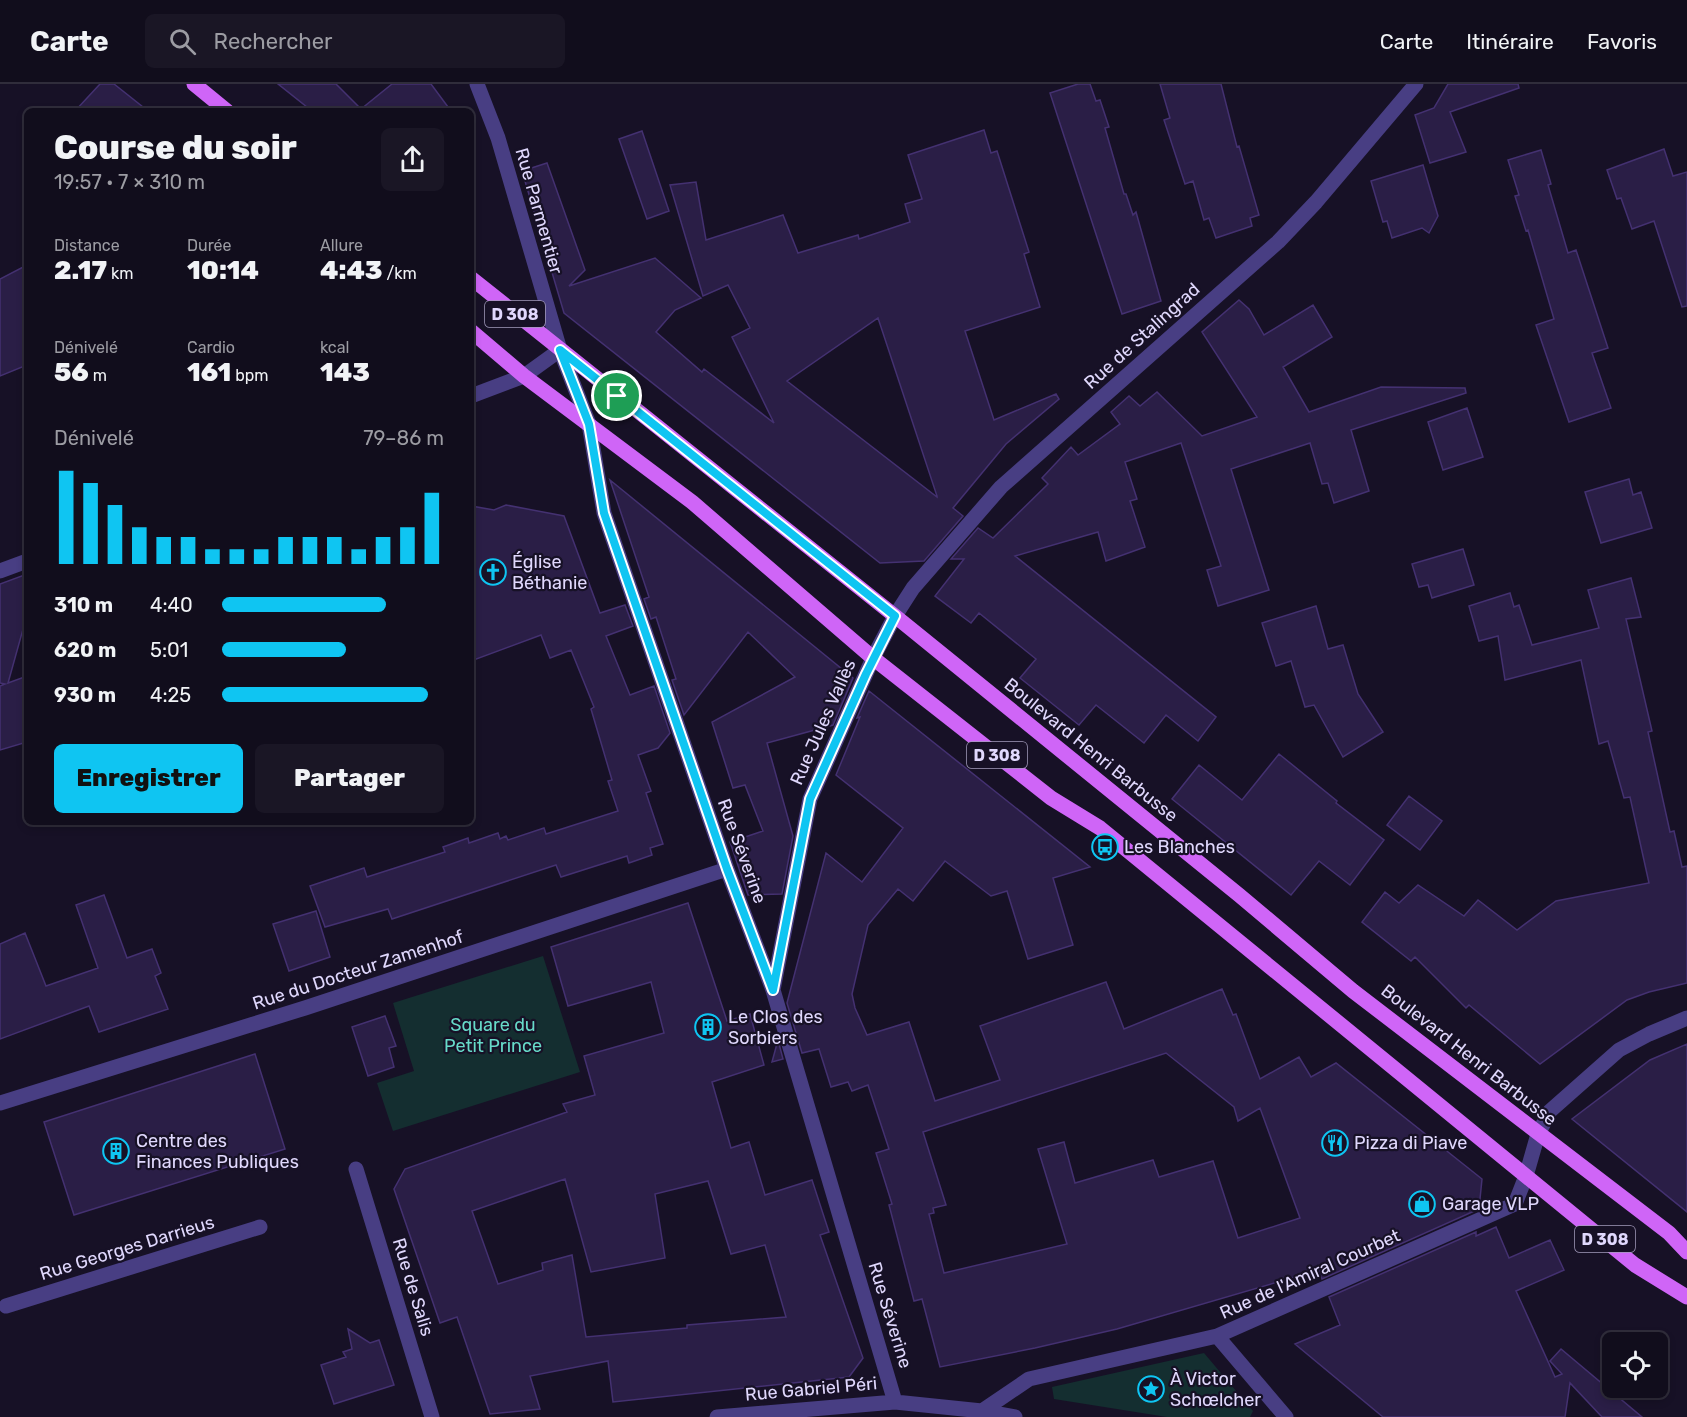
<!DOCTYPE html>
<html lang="fr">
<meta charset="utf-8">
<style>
body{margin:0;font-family:Rubik,sans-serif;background:#1a1625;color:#f1f3f6;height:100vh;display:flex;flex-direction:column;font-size:22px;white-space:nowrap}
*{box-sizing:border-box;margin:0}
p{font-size:20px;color:#9c9ca3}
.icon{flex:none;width:33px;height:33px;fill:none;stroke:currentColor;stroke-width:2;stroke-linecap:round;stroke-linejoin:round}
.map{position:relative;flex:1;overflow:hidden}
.drawer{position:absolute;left:24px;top:24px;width:450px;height:717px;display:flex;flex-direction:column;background:#110d1c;border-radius:9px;box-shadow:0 3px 9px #0003,0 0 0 2px #302d3b}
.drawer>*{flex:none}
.controls{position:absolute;left:1602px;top:1248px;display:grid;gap:12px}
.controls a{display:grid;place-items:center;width:66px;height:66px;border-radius:9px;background:#110d1c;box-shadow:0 3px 9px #0003,0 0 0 2px #302d3b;font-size:30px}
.pin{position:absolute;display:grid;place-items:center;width:51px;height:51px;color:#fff;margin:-26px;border:3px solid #fff;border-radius:50%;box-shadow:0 2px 6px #0007}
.round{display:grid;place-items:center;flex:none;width:63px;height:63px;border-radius:9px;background:#1a1625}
.overview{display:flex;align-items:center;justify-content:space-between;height:102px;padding:0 30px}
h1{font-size:33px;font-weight:800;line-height:45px}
.metrics{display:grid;grid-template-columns:repeat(3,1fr);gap:9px;height:102px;padding:6px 30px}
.metrics div{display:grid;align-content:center}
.metrics b{font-size:26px;font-weight:800}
.metrics small{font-size:16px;font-weight:400}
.metrics p{font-size:16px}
.chart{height:168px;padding:12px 30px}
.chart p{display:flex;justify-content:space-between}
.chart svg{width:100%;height:108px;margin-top:6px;stroke:#0fc5f2;stroke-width:6}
.primary-button{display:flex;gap:12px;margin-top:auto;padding:12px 30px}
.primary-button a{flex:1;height:69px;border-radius:9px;background:#0fc5f2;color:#111;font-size:24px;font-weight:800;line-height:69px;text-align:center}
.primary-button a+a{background:#1a1625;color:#f1f3f6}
ul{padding:0 30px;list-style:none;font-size:20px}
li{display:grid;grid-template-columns:96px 72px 1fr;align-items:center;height:45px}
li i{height:15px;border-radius:8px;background:#0fc5f2}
header{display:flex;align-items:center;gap:36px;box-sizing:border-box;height:84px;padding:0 30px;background:#110d1c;border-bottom:2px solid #302d3b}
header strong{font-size:28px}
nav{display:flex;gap:33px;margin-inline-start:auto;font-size:21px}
.search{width:420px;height:54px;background:#1a1625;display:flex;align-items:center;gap:15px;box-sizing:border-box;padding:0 21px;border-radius:9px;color:#9c9ca3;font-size:22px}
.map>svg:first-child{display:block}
.green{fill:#142e30}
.building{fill:#2a1e46;stroke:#443171;stroke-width:1.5;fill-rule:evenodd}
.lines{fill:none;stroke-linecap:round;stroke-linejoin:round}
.minor{stroke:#483e83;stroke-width:15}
.primary{stroke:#cf65f7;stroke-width:15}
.route-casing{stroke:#fff;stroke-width:12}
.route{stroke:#0fc5f2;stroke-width:8}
.labels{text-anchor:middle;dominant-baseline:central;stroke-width:4.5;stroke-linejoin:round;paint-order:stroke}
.shield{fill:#171126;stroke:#a49cbc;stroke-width:1.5}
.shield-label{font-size:16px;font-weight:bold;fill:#e0d8fd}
.street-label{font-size:18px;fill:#e0d8fd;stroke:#171126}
.poi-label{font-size:18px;fill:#e0d8fd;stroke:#171126;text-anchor:start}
.park-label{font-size:18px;fill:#67dac9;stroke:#171126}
</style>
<header>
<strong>Carte</strong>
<div class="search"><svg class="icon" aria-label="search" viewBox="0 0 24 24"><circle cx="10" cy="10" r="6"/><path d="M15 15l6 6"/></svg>Rechercher</div>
<nav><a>Carte</a><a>Itinéraire</a><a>Favoris</a></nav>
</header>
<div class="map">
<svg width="1687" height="1333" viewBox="0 0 1687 1333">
<rect width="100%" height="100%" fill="#171126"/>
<path class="green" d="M543,872L580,988L393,1047L377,999L414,987L393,919Z
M1204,1269L1253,1327L1250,1333H1167L1054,1315L1052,1303Z"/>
<path class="building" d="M100,0H114L148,27H75Z
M278,0H336L361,25L392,0H431L451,27H312Z
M1078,0H1090L1096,17L1100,16L1109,43L1105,44L1124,110H1126L1133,131L1136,128L1161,217L1122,230L1050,9Z
M1160,0H1221L1237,63L1239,62L1259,131L1250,134L1252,142L1216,154L1209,134L1204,136L1193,97L1185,100L1164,36L1170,34Z
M1448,0H1518L1519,4L1450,28L1466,68L1430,79L1415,31L1434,24Z
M984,46L991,69L997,67L1029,168L1024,170L1040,223L965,247L994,336L1056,310L1059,315L1006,360L953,424L963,432L924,477L880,479L564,229L522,87L547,79L585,186L569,202L655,174L701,214L675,226L656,248L702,288L704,285L774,339L732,253L750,244L728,201L703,212L670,101L696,98L706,156L783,131L798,169L858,151L859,155L910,138L905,120L922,115L908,71ZM878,234L937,412V413L787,297Z
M642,47L669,127L647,135L619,55Z
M1664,65L1673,92L1687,88V222L1682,223L1654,137L1632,145L1621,114L1617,115L1607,86Z
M1541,66L1551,100L1548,101L1568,169L1576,166L1608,264L1592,269L1611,324L1569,338L1536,241L1554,235L1528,146L1526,147L1515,112L1519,111L1508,76Z
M1423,81L1438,132L1429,149L1422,144L1392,154L1387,137L1383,138L1371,97Z
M27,181V281L0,292V195Z
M1239,216L1249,225L1264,251L1313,221L1332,253L1283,283L1309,328L1381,303L1465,304L1466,309L1351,346L1369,407L1334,419L1328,399L1322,400L1310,359L1231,385L1269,506L1218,522L1207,486L1221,482L1181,359L1125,378L1137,415L1130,417L1145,463L1106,477L1098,448L1015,472L1216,633L1198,657L1166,631L1144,659L1096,621L1079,641L1020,594L1036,575L979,529L971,539L935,512L964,475H951L978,444L993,454L1048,400L1042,394L1071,363L1078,371L1120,340L1111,328L1129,312L1140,322L1157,308L1202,352L1257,333L1202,248Z
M1467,324L1483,373L1443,386L1428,338Z
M1629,395L1633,411L1641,408L1652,444L1601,459L1585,408Z
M610,396L853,594L833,641L767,659L793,752L782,810L748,811L730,758L763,747L745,701L733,704L712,638L795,593L748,548L684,631L672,596L676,595L656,533L651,535L644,515L649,513Z
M506,421L564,432L600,529L625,521L633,542L606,552L630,611L654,602L670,649L658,664L638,671L651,707L646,709L663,760L650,764L652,771L629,779L627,772L561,793L556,781L392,835L388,825L325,843L310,802L364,784L367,793L445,768L443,763L468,754L469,759L498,749L500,755L506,752L508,756L544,744L546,750L618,727L608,697L612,696L591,625L594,623L571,566L550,574L541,551L471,577V422L494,426Z
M1463,465L1474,501L1432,514L1428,501L1419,503L1412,480Z
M27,490V531L8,599L27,592V658L0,666V602L5,600L0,599V500Z
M1631,494L1641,533L1626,535L1652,647L1648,648L1670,748L1674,747L1682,783L1687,782V899L1649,908L1627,916L1540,980L1469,921L1466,924L1415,873L1411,877L1362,838L1385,808L1399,819L1418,801L1464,832L1478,816L1517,846L1556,817L1649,799L1630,713L1624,714L1608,657L1599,660L1581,576L1505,596L1498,552L1479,557L1469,522L1510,509L1514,523L1519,521L1532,561L1599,544L1588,506Z
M1316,522L1328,565L1343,561L1358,610L1383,648L1343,673L1314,621L1305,623L1291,577L1276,582L1262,539Z
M869,607L1090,783L1053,794L1073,861L1028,875L1007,807L991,812L945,777L913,817L898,805L868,841L852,910L855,924L867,951L909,938L935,1017L1000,996L980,942L1106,898L1124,945L1222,905L1233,931L1236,930L1260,995L1299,973L1311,993L1336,979L1482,1095L1479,1125L1322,1195L1319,1186L1117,1245L1035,1264L940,1283L922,1215L914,1217L889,1121L892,1120L876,1069L889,1065L868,1001L852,1007L848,998L831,1003L819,965L802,969L787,919L826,769L862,798L903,744L836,691L860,633L857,634ZM1166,969L1234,1023L1238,1037L1260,1024L1300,1134L1238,1154L1213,1077L1159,1093L1153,1076L1075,1099L1064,1058L1038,1065L1067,1160L944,1189L929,1130L934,1129L933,1124L946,1121L923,1048Z
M1279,670L1337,717L1336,719L1384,756L1350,801L1319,777L1291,811L1172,715L1199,681L1242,716Z
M1409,712L1442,737L1420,766L1387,741Z
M104,811L127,874L152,865L161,889L155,892L168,925L99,948L89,922L0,955V860L25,849L46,902L98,884L76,821Z
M688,819L727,937L750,930L764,981L712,998L731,1064L749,1058L765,1111L812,1096L829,1148L820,1151L863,1274L849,1293L613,1318L608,1277L530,1292L540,1325L490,1330L457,1233L440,1239L394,1105L405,1085L567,1028L563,1020L595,1011L584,972L664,949L651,898L568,922L551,863ZM565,1095L591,1188L665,1174L655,1110L708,1097L731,1170L765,1161L786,1233L687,1241V1244L586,1253L572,1171L542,1179L543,1186L498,1200L472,1127Z
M316,827L330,873L289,887L273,840Z
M385,932L396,962L389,964L394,983L368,992L352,943Z
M778,956L783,975L772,978Z
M1687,960V1128L1572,1035L1650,976Z
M255,970L285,1065L74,1131L44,1038Z
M1496,1143L1509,1174L1550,1156L1564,1186L1516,1207L1555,1293L1562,1290L1550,1277L1561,1265L1642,1333H1602L1570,1299L1565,1333H1383L1295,1260L1340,1241L1329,1213L1476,1148V1152Z
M348,1245L370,1259L379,1256L394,1301L334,1320L321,1281L346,1273L343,1268L352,1265Z"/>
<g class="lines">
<path class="minor" d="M477,0L498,54L560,266L589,340L604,429L727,785L773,906L895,1318
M471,312L524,292L560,266
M0,487L27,477
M773,906L810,715L873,574L895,532L913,504L1001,403L1278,158L1316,118L1416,0
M0,1019L305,924L727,785
M356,1085L432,1333
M6,1222L260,1143
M1217,1252L1286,1333
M982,1327L1029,1295L1217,1252L1515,1120L1526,1092L1538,1050L1550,1027L1619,966L1649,950L1687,934
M717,1333L895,1318L982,1327L1015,1333"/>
<path class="primary" d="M194,0L227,27
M471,194L895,532L1239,811L1353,907L1669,1149L1687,1168
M471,247L524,292L692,418L873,574L1051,714L1100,744L1635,1181L1687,1213"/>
</g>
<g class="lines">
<g class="route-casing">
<path id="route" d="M560,266L895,532L866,590L810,715L773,906L727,785L604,429L589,340Z"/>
</g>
<use href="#route" class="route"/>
</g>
<defs>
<g id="church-ring" transform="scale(1.35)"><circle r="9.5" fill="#171126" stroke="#0fc5f2" stroke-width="1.5"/><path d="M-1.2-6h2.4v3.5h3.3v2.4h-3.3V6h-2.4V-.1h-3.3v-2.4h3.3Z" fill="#0fc5f2"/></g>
<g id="bus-ring" transform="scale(1.35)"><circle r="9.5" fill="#171126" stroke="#0fc5f2" stroke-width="1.5"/><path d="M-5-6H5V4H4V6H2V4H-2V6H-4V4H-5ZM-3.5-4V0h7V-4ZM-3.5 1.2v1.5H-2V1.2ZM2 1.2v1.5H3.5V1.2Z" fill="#0fc5f2"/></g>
<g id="building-ring" transform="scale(1.35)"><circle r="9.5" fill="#171126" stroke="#0fc5f2" stroke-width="1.5"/><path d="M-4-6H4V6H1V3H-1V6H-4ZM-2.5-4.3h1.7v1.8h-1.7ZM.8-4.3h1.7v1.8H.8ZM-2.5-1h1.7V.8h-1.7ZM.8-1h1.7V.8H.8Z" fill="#0fc5f2"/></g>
<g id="restaurant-ring" transform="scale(1.35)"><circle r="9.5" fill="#171126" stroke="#0fc5f2" stroke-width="1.5"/><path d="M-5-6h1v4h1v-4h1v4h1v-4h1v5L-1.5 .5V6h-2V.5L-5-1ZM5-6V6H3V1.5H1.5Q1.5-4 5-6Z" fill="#0fc5f2"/></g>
<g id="shop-ring" transform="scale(1.35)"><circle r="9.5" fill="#171126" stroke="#0fc5f2" stroke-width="1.5"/><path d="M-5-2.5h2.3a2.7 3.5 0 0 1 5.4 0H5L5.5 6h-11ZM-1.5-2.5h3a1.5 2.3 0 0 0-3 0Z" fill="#0fc5f2"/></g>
<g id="sight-ring" transform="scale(1.35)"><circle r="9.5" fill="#171126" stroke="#0fc5f2" stroke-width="1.5"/><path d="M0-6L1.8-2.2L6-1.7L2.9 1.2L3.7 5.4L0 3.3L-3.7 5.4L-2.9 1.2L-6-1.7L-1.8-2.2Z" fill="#0fc5f2"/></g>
</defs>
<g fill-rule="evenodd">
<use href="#church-ring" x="493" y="488"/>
<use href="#bus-ring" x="1105" y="763"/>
<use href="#building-ring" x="708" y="943"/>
<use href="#restaurant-ring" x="1335" y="1059"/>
<use href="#building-ring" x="116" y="1067"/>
<use href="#shop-ring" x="1422" y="1120"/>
<use href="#sight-ring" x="1151" y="1305"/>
</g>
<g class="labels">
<g class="shield">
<rect x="485" y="217" width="60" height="26" rx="4.5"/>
<rect x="967" y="658" width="60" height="26" rx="4.5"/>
<rect x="1575" y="1142" width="60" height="26" rx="4.5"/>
</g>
<g class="shield-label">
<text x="515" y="230">D 308</text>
<text x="997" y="671">D 308</text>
<text x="1605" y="1155">D 308</text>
</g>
<g class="street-label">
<text transform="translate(539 127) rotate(74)">Rue Parmentier</text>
<text transform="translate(1142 252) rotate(-42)">Rue de Stalingrad</text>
<text transform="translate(823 638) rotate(-66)">Rue Jules Vallès</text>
<text transform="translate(1091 666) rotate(39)">Boulevard Henri Barbusse</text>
<text transform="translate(742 767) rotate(70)">Rue Séverine</text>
<text transform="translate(358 886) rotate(-18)">Rue du Docteur Zamenhof</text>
<text transform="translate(1469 971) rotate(38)">Boulevard Henri Barbusse</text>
<text transform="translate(127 1164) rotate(-17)">Rue Georges Darrieus</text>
<text transform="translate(1310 1190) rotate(-24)">Rue de l'Amiral Courbet</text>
<text transform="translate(413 1203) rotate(73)">Rue de Salis</text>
<text transform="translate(890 1231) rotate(73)">Rue Séverine</text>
<text transform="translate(811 1305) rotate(-5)">Rue Gabriel Péri</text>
</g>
<g class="poi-label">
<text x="512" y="478">Église<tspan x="512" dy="21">Béthanie</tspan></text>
<text x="1124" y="763">Les Blanches</text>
<text x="728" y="933">Le Clos des<tspan x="728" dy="21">Sorbiers</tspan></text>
<text x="136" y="1057">Centre des<tspan x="136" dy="21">Finances Publiques</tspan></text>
<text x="1354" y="1059">Pizza di Piave</text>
<text x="1442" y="1120">Garage VLP</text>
<text x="1170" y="1295">À Victor<tspan x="1170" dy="21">Schœlcher</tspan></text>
</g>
<g class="park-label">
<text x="493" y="941">Square du<tspan x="493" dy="21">Petit Prince</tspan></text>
</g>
</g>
</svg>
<div class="controls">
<a><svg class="icon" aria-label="locate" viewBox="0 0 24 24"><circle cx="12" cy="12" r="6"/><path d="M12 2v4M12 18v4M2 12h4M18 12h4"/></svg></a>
</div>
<div class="pin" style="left:617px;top:312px;background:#1e9e55"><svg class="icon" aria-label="arrive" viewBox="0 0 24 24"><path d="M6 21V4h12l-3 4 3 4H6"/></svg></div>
<section class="drawer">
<div class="overview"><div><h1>Course du soir</h1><p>19:57 · 7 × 310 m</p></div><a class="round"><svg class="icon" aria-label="share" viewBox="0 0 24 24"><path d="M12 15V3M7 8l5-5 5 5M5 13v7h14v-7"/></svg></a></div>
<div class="metrics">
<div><p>Distance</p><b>2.17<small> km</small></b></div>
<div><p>Durée</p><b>10:14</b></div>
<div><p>Allure</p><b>4:43<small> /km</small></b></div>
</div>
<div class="metrics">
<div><p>Dénivelé</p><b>56<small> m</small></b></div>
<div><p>Cardio</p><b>161<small> bpm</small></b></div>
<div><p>kcal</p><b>143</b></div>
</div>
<div class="chart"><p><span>Dénivelé</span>79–86 m</p>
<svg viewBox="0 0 160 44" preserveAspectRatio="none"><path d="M5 44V6M15 44V11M25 44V20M35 44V29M45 44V33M55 44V33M65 44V38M75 44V38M85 44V38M95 44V33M105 44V33M115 44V33M125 44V38M135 44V33M145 44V29M155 44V15"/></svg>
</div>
<ul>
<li><b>310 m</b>4:40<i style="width:74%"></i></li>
<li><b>620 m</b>5:01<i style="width:56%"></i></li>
<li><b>930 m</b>4:25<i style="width:93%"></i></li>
</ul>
<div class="primary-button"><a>Enregistrer</a><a>Partager</a></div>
</section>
</div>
